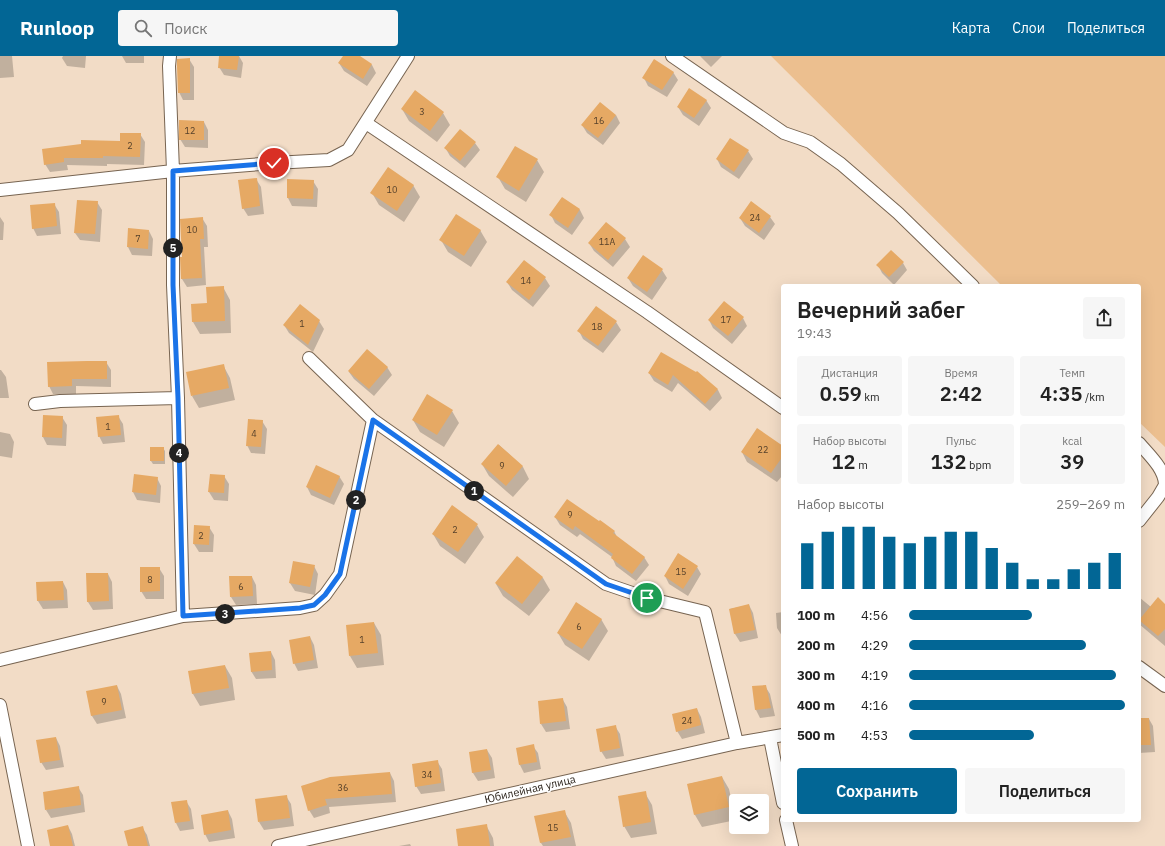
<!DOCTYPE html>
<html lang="ru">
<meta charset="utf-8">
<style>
body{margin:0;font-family:"IBM Plex Sans",sans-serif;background:#f6f6f6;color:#222;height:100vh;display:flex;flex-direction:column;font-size:15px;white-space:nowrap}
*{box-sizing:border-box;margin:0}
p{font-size:13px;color:#767676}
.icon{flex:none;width:22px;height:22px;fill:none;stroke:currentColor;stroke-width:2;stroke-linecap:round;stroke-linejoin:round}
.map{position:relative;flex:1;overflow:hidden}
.drawer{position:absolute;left:781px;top:228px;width:360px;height:538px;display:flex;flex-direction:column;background:#fff;border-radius:4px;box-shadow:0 4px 16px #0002}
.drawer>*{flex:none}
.tools{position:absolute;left:729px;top:738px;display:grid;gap:8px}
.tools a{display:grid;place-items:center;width:40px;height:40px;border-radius:4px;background:#fff;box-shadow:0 4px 16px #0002;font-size:20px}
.pin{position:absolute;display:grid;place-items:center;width:34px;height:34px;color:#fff;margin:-17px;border:2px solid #fff;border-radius:50%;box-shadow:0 1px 4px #0007}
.km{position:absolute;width:20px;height:20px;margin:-10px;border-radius:50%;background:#222;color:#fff;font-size:11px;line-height:20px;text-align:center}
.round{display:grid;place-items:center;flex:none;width:42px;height:42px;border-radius:4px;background:#f6f6f6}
.summary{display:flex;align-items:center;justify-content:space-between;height:68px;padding:0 16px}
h1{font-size:22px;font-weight:600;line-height:30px}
.stats{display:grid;grid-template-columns:repeat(3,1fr);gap:6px;height:68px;padding:4px 16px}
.stats div{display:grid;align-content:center;border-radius:4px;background:#f6f6f6;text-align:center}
.stats b{font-size:20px;font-weight:600}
.stats small{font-size:11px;font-weight:400}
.stats p{font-size:11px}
.chart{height:112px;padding:8px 16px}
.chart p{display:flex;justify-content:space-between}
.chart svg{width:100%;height:72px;margin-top:4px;stroke:#026695;stroke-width:6}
.action{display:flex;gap:8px;margin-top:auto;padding:8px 16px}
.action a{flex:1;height:46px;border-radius:4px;background:#026695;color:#fff;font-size:16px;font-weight:600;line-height:46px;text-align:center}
.action a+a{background:#f6f6f6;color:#222}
ul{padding:0 16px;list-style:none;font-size:13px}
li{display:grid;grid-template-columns:64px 48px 1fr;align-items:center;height:30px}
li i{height:10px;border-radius:5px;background:#026695}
header{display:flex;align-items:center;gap:24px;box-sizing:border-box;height:56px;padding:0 20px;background:#026695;color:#fff}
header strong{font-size:19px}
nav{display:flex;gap:22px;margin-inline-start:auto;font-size:14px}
.search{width:280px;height:36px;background:#f6f6f6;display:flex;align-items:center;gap:10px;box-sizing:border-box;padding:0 14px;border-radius:4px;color:#767676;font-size:15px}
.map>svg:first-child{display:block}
.green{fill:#ecbf8f}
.shadow{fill:#0003}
.building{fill:#e6a964}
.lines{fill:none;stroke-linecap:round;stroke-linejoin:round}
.street-casing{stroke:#776451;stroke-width:14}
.street{stroke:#fff;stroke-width:12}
.route-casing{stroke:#fff;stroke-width:8}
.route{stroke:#1a73e8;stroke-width:5}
.labels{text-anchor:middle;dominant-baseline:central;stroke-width:3;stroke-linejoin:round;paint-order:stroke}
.number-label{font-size:9px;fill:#56412a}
.street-label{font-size:11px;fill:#261e16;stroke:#fff}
</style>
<header>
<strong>Runloop</strong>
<div class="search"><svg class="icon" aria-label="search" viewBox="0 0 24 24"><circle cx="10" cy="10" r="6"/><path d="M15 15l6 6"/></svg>Поиск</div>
<nav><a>Карта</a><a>Слои</a><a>Поделиться</a></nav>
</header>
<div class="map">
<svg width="1165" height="790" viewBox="0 0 1165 790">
<rect width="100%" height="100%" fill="#f2dcc6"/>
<path class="green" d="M771,0H1165V391L1139,366V230H1002Z"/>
<path class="shadow" d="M0,0H12L14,21L0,22Z
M63,0H86L85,12L67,10L62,2Z
M122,0H144V7H126Z
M220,0H239L243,7L241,22L224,19L219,11Z
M344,0H358L372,9L376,17L367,30L344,15L339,7Z
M700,0H722L711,11Z
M189,3L194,11V44H183L179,36Z
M673,16L678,24L667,41L648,30L644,22Z
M706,44L711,52L699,70L683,59L678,51Z
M402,53L443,57L450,69L437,86L409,65Z
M616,59L620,67L603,89L587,77L582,69Z
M204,66L208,74V92L185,91L180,83Z
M140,78L145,86L144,109L107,108V110L67,109L68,114L50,116L45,108L43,94L121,86Z
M475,87L480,94L465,112L450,100L446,93Z
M748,95L753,103L739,123L721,111L717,103Z
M537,104L544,116L526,146L505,133L498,121Z
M256,123L261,131L264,158L248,160L243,152Z
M288,124L313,125L318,133L317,151L292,150L288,142Z
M413,129L420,141L404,166L379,149L372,137Z
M562,142L580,154L584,162L572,179L555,167L551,159Z
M97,146L102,154L100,186L80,184L75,177Z
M54,148L59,156L61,178L37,180L33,172Z
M0,161L4,167L3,184H0Z
M770,161L775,168L764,184L745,170L740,162Z
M202,162L207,170L208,191H204L206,229L187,231L182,223L183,202Z
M606,167L625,183L630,191L613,211L594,195L589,187Z
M480,174L487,186L471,211L448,196L441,184Z
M149,175L153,183L152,200L132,199L128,191Z
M644,201L662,214L667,222L652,244L633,230L628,222Z
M524,205L545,222L550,230L533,251L512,234L507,226Z
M903,207L907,214L894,229L882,217L878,209Z
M223,231L230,244L231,277L200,278L193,266Z
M596,251L616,266L621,274L603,297L583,283L579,275Z
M743,262L747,270L732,288L713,272L709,264Z
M319,265L324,273L313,296L289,277L284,269Z
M106,306L111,314V331L76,330V338H53L49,330Z
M223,309L230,322L235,344L199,352L192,340Z
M387,311L392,319L374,340L354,323L349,316Z
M0,314H1L6,321L9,342H0Z
M697,316L718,334L722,342L710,355L678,327L672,336L654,325L649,317H696Z
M452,355L459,367L444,391L420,376L413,364Z
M44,360L62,361L67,369L66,390L47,389L43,381Z
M118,360L123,368L125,386L103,388L99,380Z
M262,365L267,373L265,398L251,397L247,389Z
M0,376L10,378L14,386L12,402L0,400Z
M499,389L523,411L529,423L513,441L489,420L482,408Z
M163,392L165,395V408H153L151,405Z
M783,392V421L782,420L777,426L747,406L742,396Z
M134,419L157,422L161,430L160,447L137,444L133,436Z
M224,420L229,428L228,445L214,444L209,436Z
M339,420L344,428L334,449L311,439L307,431Z
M555,461L614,475L617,481L644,501L649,509L636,525L616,510L612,501L580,478L577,481L560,469Z
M477,469L484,481L465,508L440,490L433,478Z
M195,470L209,471L214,479L213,496H199L194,488Z
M517,501L543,522L550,534L529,560L503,540L496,528Z
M294,507L314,510L318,518L315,539L295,535L290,527Z
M697,511L701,518L688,540L669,528L665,520Z
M159,512L164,520V543H146L141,535Z
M108,518L112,526L113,553L93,554L88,546Z
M252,521L256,529L257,548L236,549L231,541Z
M63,526L67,534L68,552L43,553L38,545Z
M1139,541L1151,551L1165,549V590L1139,568Z
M749,549L753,557L758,582L740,586L735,578L730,553Z
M783,556V580H782L777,572L776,557Z
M601,563L608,575L589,605L565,589L558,577Z
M374,567L381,579L384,609L357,612L350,600Z
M310,581L314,589L318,612L298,615L294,607Z
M271,596L275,604L276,622L256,623L251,615Z
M225,610L232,622L235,644L200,650L193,638L190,616Z
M117,630L121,638L126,662L97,668L92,660L87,636Z
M765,630L770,638L775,660L760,662L756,654L753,631Z
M563,644L567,651L570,673L546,676L541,668Z
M697,653L701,661L705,677L682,683L677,675Z
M1139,663H1149L1153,670L1155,696L1139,697Z
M615,670L620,678L624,700L606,703L601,695Z
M56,682L60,690L64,711L46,714L41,706Z
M533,690L538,697L541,713L524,717L520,709L517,693Z
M487,694L492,702L495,722L478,725L473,717L470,697Z
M437,705L442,713L445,735L421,738L416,730Z
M390,717L394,725L396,746L329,751L330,757L314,762L309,754L302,730Z
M722,721L729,733L736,764L702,771L695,759L688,728Z
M78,731L83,739L85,756L51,762L46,754Z
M645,737L652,749L657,778L631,782L624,770Z
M286,740L291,748L294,770L264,774L259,766Z
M186,745L191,753L194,773L180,775L176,767L172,747Z
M228,755L232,763L235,782L209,786L205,778Z
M564,755L571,767L576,790H543L541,787L536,761Z
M486,769L493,782L494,790H459Z
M68,770L72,778L75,790H51Z
M142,771L147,779L150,790H130Z
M410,788L411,790H399Z"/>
<path class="building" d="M219,0H239L237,14L218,12Z
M343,0H360L372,8L363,23L338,7Z
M190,2V37H178L177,10V3Z
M654,3L674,16L662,34L642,22Z
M689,32L707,44L694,62L677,51Z
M415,34L444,56L430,75L401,53Z
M600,46L616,59L598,82L581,69Z
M179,64L204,65V84H179Z
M460,73L476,86L460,105L444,92Z
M120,77H141L140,101L103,100V102H64V106L44,109L42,93L81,88V84L120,85Z
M730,82L749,94L734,116L716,103Z
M515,90L538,103L519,135L496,121Z
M388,111L414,129L397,155L370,137Z
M257,122L260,150L242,153L238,124Z
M287,123L314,124L313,143L287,142Z
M562,141L580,153L568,172L549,159Z
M77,144L98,145L95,178L74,177Z
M751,145L771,160L759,177L739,162Z
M55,147L57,170L32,173L30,149Z
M456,158L481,174L464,200L439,184Z
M203,161L204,183H200L202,222L181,223L180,201H182L180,163Z
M606,166L626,182L608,204L588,187Z
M128,172L149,174L148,193L127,191Z
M891,194L904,206L889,221L876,209Z
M643,199L663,213L647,236L627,222Z
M524,204L546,221L529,244L506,226Z
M224,230L225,265L192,266L191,248L207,247L206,231Z
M724,245L744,261L728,280L708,264Z
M300,248L320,264L308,289L283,269Z
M596,250L617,265L598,290L577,275Z
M367,293L388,311L369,333L348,315Z
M661,296L696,316L697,315L718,333L705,348L673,319L668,329L648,317Z
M87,305H107V323H72V330L48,331L47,306Z
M224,308L229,332L191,340L186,316Z
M427,338L453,354L437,379L412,364Z
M43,359L63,360L62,382L42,381Z
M119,359L121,379L98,381L96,361Z
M248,363L263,364L261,391L246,390Z
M757,372L783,390V400L771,417L741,396Z
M498,388L523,410L506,430L481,408Z
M150,391H164V405H150Z
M316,409L340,420L330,442L306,431Z
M134,418L158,421L156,439L132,436Z
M210,418L225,419L224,437L208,436Z
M567,443L599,465L600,464L615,475L613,477L645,501L632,518L611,502L613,498L575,470L573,474L554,461Z
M452,449L478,468L458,496L432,478Z
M194,469L210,470L209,489L193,488Z
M678,497L698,510L683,533L664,520Z
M517,500L543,521L522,548L495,527Z
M293,505L315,509L310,531L289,527Z
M140,511H160V535L140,536Z
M86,517H108L109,545L87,546Z
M229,520H252L253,540L230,541Z
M63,525L64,544L37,545L36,526Z
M1158,541L1165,548V573L1158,580L1139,564Z
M576,546L602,563L582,593L557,577Z
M749,548L755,574L734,578L729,553Z
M374,566L378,597L349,600L346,569Z
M310,580L314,604L293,608L289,584Z
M271,595L272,614L251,616L249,597Z
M225,609L229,632L192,638L188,615Z
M117,629L122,654L91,660L86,635Z
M766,629L771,652L755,654L752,630Z
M563,642L566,665L540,668L538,645Z
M697,652L701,669L676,676L672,658Z
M1139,662H1149L1151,689H1139Z
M616,669L620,692L600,696L596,673Z
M56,681L60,704L40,707L36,684Z
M534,688L537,706L519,709L516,692Z
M487,693L491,714L472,717L469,696Z
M438,704L441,727L415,731L412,708Z
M390,716L392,738L325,743L327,749L308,755L301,730L330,721Z
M722,720L729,751L694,759L687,728Z
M79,730L81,749L45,754L43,736Z
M646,735L651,766L623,771L618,740Z
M287,739L290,762L258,766L255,743Z
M187,744L190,765L175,767L171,746Z
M228,754L231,774L204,779L201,759Z
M565,754L571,781L540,787L534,760Z
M487,768L490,790H458L456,773Z
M68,769L73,790H50L47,774Z
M143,770L148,790H128L124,775Z"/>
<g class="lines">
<g class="street-casing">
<path id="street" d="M170,0L169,10L173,115V229L178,342L183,560
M672,0L784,77L810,86L841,108L898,157L973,230
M366,67L647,256L783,352
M0,134L173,115L274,107L329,104L348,94L408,0
M35,348L60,345L178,342
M373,364L606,528L647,542L705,556L737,687
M1139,387C1149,399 1164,412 1165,428
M1139,465L1158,441L1165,429
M0,604L183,560L300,552L314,549L325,539L340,518L373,364L309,302
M1139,611L1165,630
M0,649L28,790
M770,682L783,747
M786,764L792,790
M278,790L737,687L783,679"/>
</g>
<use href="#street" class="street"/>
</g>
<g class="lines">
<g class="route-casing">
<path id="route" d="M274,107L173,115V229L178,342L183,560L300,552L314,549L325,539L340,518L373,364L606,528L647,542"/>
</g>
<use href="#route" class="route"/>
</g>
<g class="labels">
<g class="number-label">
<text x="422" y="55">3</text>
<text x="599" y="64">16</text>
<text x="190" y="74">12</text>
<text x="130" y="89">2</text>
<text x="392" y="133">10</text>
<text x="755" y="161">24</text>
<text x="192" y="173">10</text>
<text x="138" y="182">7</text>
<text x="607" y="185">11А</text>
<text x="526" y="224">14</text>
<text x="726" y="263">17</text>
<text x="302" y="267">1</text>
<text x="597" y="270">18</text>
<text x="108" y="370">1</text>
<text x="254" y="377">4</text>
<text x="763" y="393">22</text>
<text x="502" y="409">9</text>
<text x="570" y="458">9</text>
<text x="455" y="473">2</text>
<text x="201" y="479">2</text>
<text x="681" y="515">15</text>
<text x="150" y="523">8</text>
<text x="241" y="530">6</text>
<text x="579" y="570">6</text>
<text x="362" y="583">1</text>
<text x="104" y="645">9</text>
<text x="687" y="664">24</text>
<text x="427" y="718">34</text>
<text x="343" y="731">36</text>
<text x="553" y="771">15</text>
</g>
<g class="street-label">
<text transform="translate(530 733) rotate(-13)">Юбилейная улица</text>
</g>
</g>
</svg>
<div class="tools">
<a><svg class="icon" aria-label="layers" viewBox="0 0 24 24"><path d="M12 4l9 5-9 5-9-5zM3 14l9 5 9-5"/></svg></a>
</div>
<div class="pin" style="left:647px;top:542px;background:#1e9e55"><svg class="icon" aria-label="arrive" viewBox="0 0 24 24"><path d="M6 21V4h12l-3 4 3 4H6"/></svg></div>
<div class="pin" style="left:274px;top:107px;background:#d93025"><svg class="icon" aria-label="check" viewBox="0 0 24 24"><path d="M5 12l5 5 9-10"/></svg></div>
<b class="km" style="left:474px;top:435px">1</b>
<b class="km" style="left:356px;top:444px">2</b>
<b class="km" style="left:225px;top:558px">3</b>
<b class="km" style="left:179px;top:397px">4</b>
<b class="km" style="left:173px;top:192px">5</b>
<section class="drawer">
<div class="summary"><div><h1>Вечерний забег</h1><p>19:43</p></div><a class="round"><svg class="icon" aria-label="share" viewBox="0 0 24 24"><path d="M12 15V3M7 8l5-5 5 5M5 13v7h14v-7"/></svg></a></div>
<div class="stats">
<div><p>Дистанция</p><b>0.59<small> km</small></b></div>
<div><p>Время</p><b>2:42</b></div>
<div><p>Темп</p><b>4:35<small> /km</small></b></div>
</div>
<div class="stats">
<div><p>Набор высоты</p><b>12<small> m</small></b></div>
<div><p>Пульс</p><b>132<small> bpm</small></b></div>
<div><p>kcal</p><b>39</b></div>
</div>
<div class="chart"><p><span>Набор высоты</span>259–269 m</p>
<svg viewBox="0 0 160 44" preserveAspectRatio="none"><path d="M5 44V16M15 44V9M25 44V6M35 44V6M45 44V12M55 44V16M65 44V12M75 44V9M85 44V9M95 44V19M105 44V28M115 44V38M125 44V38M135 44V32M145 44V28M155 44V22"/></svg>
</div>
<ul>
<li><b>100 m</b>4:56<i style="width:57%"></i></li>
<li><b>200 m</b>4:29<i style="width:82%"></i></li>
<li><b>300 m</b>4:19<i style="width:96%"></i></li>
<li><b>400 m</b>4:16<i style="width:100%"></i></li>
<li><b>500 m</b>4:53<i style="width:58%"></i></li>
</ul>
<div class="action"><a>Сохранить</a><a>Поделиться</a></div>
</section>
</div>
